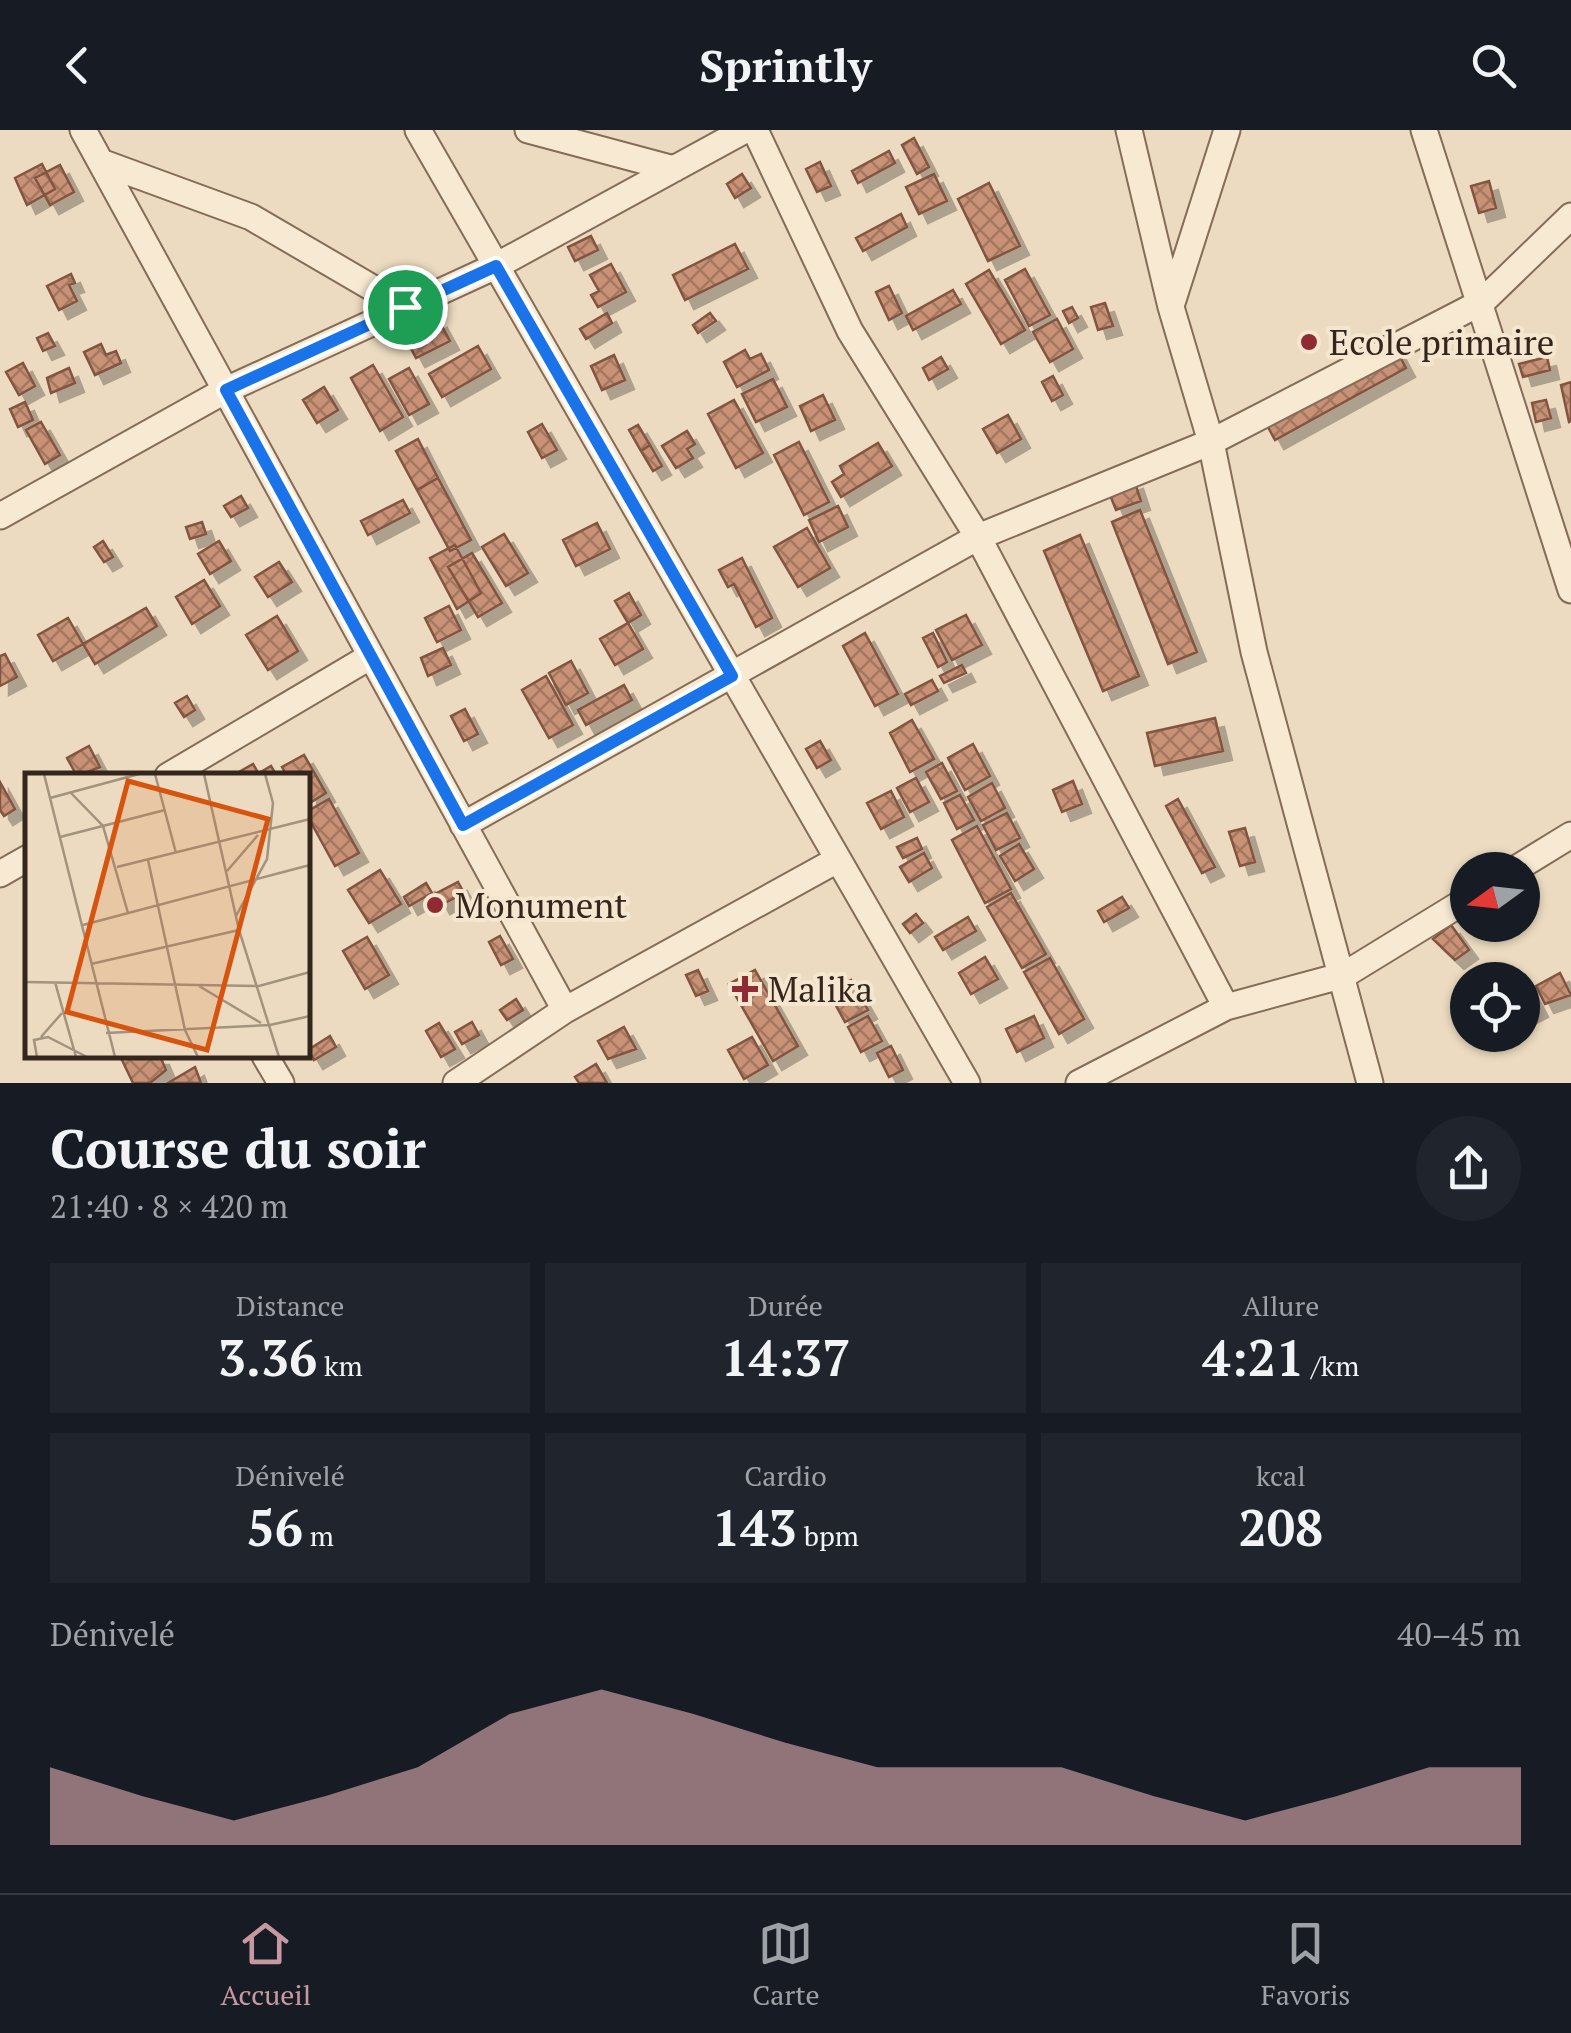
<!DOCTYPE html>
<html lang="fr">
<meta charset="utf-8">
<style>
body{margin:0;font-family:"PT Serif",serif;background:#20242c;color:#f1f3f6;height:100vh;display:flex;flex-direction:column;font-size:38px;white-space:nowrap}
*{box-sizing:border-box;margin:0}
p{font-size:32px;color:#9ea1a6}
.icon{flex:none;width:55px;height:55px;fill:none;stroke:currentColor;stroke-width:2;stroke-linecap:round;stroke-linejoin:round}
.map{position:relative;height:953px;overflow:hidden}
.panel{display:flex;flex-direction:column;background:#171b24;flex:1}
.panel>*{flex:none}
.needle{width:65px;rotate:255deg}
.fabs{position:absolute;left:1450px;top:722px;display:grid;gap:20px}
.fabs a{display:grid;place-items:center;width:90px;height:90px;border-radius:50%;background:#171b24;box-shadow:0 2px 8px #0004;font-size:50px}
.pin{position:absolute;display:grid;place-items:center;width:85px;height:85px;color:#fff;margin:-42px;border:5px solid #fff;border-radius:50%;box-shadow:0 2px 10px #0007}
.round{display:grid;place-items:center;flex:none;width:105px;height:105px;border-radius:52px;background:#20242c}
.overview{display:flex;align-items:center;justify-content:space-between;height:170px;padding:0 50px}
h1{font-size:55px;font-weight:700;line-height:75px}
.figures{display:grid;grid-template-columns:repeat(3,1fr);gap:15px;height:170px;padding:10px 50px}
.figures div{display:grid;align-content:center;border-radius:0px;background:#20242c;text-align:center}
.figures b{font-size:50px;font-weight:700}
.figures small{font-size:28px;font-weight:400}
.figures p{font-size:28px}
.chart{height:280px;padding:20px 50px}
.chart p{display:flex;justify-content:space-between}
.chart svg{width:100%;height:180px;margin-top:10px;fill:#c5999f;opacity:.7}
header{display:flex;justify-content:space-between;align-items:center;height:130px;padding:0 50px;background:#171b24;font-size:45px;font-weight:700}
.tabs{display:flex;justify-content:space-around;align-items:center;height:140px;border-top:2px solid #363941;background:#171b24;font-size:28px;color:#9ea1a6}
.tabs a{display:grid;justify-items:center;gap:5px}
.tabs .selected{color:#c5999f}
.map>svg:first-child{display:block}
.building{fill:url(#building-cross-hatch);stroke:#825440;stroke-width:2.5;filter:url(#shadow)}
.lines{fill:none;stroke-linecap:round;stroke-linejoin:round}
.street-casing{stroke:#846c59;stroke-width:29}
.street{stroke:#f7e9d2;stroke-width:25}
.route-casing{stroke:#fff;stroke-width:20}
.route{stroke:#1a73e8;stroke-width:12}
.poi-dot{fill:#902b34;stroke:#f4e6cf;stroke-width:4}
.labels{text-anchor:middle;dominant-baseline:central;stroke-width:8;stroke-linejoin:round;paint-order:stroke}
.poi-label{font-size:35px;fill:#34261d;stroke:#f4e6cf;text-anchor:start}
.inset-road{fill:none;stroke:#a2937f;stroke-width:2.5}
.view{fill:#d6540e;fill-opacity:0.15;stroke:#d6540e;stroke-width:5}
.inset-edge{fill:none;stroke:#34261d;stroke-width:5}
</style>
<header><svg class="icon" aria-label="back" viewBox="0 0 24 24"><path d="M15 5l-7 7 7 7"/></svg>Sprintly<svg class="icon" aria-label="search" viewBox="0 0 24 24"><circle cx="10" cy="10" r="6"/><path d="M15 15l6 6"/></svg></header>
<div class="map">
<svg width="1571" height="953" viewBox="0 0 1571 953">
<defs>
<pattern id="building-cross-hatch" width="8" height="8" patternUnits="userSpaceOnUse" patternTransform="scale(2.5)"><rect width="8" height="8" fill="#c99277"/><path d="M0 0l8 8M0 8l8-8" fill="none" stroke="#a47761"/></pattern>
<filter id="shadow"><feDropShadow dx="9" dy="9" stdDeviation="0" flood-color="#0004"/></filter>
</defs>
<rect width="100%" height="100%" fill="#ecdbc0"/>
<path class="building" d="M914,8L929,37L917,44L902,15Z
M889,21L895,33L858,53L852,41Z
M820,32L831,56L817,62L806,39Z
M42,34L55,59L27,75L15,48Z
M60,35L74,62L50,75L35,48Z
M742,44L751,58L735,68L727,54Z
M934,44L947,71L919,84L906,57Z
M1489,51L1496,78L1479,83L1471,56Z
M989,53L1020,116L988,131L958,69Z
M901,84L907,97L863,121L856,108Z
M591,106L598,120L575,131L568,117Z
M735,114L748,139L685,170L673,145Z
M611,134L626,162L598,177L591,165L599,161L590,145Z
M1025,139L1050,185L1029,196L1005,150Z
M989,140L1025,200L1001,214L966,154Z
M71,144L75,153L69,155L77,171L59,180L47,156Z
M889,156L902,183L889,190L876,162Z
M953,160L961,174L913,200L906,186Z
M1105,173L1113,196L1098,200L1091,177Z
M1072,177L1078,188L1069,193L1063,181Z
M607,183L612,193L586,209L580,199Z
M710,183L716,191L698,203L693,195Z
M438,189L450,211L416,228L405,207Z
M1057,189L1073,219L1050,232L1033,202Z
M48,203L55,216L43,221L37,208Z
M1388,204L1406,238L1275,310L1257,277Z
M101,214L106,225L116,221L121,233L95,245L84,222Z
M478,216L491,239L442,267L429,244Z
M745,220L750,229L761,224L769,240L737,257L724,232Z
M614,225L625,250L602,260L591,236Z
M941,227L948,239L929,250L923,238Z
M1547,227L1550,240L1523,247L1519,234Z
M23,233L35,256L19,265L6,242Z
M373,235L403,287L380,301L351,248Z
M69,238L75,253L51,263L47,248Z
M409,238L429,274L409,285L389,249Z
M1053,246L1063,265L1052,271L1042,252Z
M773,249L787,277L756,292L742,264Z
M1571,252V291L1569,292L1561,255Z
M324,257L338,280L317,293L303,270Z
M823,265L835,290L811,301L800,276Z
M734,270L763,323L736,338L708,284Z
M1546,270L1551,288L1536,292L1532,273Z
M25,272L33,290L18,297L10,279Z
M1008,285L1021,309L997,323L983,299Z
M41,292L60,325L45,334L26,300Z
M542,294L557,320L542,328L528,302Z
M638,295L650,315L641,321L629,300Z
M687,301L695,314L687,319L693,328L676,338L662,316Z
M418,309L438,348L417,360L396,321Z
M799,312L829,372L804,385L774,325Z
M878,313L892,336L841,367L832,352L844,344L840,336Z
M650,315L662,336L653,341L641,321Z
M438,348L471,410L450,421L417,360Z
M1134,350L1141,371L1116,380L1108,360Z
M241,366L248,378L231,387L224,376Z
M403,370L410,383L368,405L361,391Z
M838,376L848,397L819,412L809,390Z
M1140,380L1197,522L1168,534L1112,392Z
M202,392L206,404L190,409L186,397Z
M597,393L610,419L576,436L563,410Z
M807,398L830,438L798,457L774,417Z
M504,404L528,443L506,456L482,417Z
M1080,405L1139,546L1103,561L1044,421Z
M103,411L113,427L104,432L94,417Z
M219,411L231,431L210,444L198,424Z
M455,415L481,463L457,479L430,428Z
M472,423L502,473L478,487L448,437Z
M742,428L772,488L756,497L734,454L728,457L719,440Z
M279,432L292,452L268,467L255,447Z
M204,450L220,476L192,494L176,467Z
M629,463L641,485L628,493L615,471Z
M449,476L461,500L437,512L425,488Z
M146,478L157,496L95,534L83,514Z
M966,485L982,515L952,530L936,500Z
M277,486L298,521L268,540L246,505Z
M68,488L83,514L53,531L38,505Z
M628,493L643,519L615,535L600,509Z
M865,503L898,564L875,576L843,516Z
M933,503L947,532L938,537L923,508Z
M443,518L451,535L428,546L421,528Z
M5,524L17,547L0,556V526Z
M571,531L588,563L566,575L549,543Z
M962,535L966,543L944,553L940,546Z
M546,546L573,595L549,608L522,560Z
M932,550L938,561L911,575L905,564Z
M624,555L632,570L586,595L578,580Z
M187,566L195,580L184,587L175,573Z
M465,579L478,604L464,611L451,586Z
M1215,588L1223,621L1155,636L1147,603Z
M912,590L934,629L910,642L890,603Z
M820,611L831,630L817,638L806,619Z
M973,614L990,646L965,660L948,628Z
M89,616L100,637L77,646L67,628Z
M304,625L326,663L308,674V646H287L282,637Z
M942,633L957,661L941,669L926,642Z
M253,634L260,646H232Z
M271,636L277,646H254Z
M916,648L929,672L910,682L897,658Z
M1073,651L1082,674L1062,682L1053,660Z
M0,652L15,679L4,686L0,680Z
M992,653L1005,678L981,691L968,667Z
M891,661L904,687L881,699L867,673Z
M960,665L974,690L957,699L944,673Z
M329,669L359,723L335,736L308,687V681Z
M1178,669L1215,737L1202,743L1166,676Z
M1007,683L1020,708L996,720L983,695Z
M977,696L1011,759L985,773L952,710Z
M1245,698L1255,732L1240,736L1229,702Z
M917,708L922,719L903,728L897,717Z
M1019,714L1034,739L1015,751L1000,726Z
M924,723L932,738L909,752L900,737Z
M380,740L401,774L369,793L348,760Z
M458,752L464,763L441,775L435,764Z
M426,753L432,763L409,776L404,767Z
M1011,763L1046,824L1022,838L987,777Z
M1122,767L1129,778L1104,792L1098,781Z
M916,784L923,793L910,803L903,794Z
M968,787L976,801L943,820L935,807Z
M1451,795L1469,820L1455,830L1433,809Z
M500,806L513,829L501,835L489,812Z
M367,807L389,845L365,859L343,821Z
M985,827L998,849L971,864L959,843Z
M1050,828L1084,889L1059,904L1024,842Z
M698,840L708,861L696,866L686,845Z
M755,840L798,916L773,931L729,854Z
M1560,843L1571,865L1545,874L1536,856Z
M851,850L868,880L845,892L829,863Z
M1528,857L1539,878L1522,887V860Z
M516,869L523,880L507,890L500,880Z
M868,886L882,911L861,922L848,897Z
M1034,886L1044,908L1017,922L1006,899Z
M472,892L479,905L462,914L455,902Z
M439,893L455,919L441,927L426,901Z
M624,897L636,919L608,929L598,911Z
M330,906L336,917L314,930L308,920Z
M752,907L768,935L744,949L728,920Z
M891,916L903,940L889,947L877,923Z
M128,926H160L166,940L150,953H133L122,930Z
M596,934L607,953H579L575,947Z
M195,937L201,953H168Z"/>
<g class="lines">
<g class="street-casing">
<path id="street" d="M83,0L565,880
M418,0L967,953
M528,0L674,39
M755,0L850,201L978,407L1226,877
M1129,0L1171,177L1211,312L1254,522L1370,953
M1424,0L1571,460
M101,32L251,87L405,177
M1171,176L1227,0
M0,386L226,260L496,136L745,0
M168,646L371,526
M463,695L978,407L1211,312L1482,172L1571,86
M1514,740L1571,705
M0,744L28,728
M265,926L281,953
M456,953L565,880L837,730
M1079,953L1226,877L1344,845L1468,769"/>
</g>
<use href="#street" class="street"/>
</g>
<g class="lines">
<g class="route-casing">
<path id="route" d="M496,136L732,546L463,695L226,260Z"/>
</g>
<use href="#route" class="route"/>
</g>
<g class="poi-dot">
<circle cx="1309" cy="212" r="10"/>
<circle cx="435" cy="775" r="10"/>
<path d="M740 844h10v10h10v10h-10v10h-10v-10h-10v-10h10z"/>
</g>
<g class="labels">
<g class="poi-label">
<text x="1329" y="212">Ecole primaire</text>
<text x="455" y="775">Monument</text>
<text x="768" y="859">Malika</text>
</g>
</g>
<g transform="translate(25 643)">
<rect width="285" height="285" fill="#ecdbc0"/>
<path class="inset-road" d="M19,1L90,284M130,1L151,80M179,1L214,157L254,284M45,19L78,53L103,140M25,25L114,1M35,64L140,37M123,87L160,257L173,284M92,94L285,46M202,98L233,62M211,143L242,86L248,30L240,1M58,152L285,92M66,191L214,157M0,209L234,213L285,199M30,209L51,284M174,213L236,250M81,260L245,252L285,243M16,264L37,240M12,284L9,267L23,264L62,284"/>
<path class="view" d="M103,8L243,46L182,277L42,239Z"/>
<rect width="285" height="285" class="inset-edge"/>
</g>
</svg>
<div class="fabs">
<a><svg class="needle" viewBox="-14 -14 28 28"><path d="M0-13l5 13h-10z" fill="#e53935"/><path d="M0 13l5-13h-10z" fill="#9ea1a6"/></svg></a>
<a><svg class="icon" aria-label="locate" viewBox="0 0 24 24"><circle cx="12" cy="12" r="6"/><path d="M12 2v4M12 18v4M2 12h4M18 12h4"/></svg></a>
</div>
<div class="pin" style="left:405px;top:177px;background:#1e9e55"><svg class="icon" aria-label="arrive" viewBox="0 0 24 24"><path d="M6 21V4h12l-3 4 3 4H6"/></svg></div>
</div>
<section class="panel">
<div class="overview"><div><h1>Course du soir</h1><p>21:40 · 8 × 420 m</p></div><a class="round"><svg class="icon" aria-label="share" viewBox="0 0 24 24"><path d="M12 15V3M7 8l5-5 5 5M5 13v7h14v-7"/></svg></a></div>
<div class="figures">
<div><p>Distance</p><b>3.36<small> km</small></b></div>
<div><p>Durée</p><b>14:37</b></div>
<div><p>Allure</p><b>4:21<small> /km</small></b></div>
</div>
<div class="figures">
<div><p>Dénivelé</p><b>56<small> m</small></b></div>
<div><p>Cardio</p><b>143<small> bpm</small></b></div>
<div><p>kcal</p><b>208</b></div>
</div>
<div class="chart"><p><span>Dénivelé</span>40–45 m</p>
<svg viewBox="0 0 160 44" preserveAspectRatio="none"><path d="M0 44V25L10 32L20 38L30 32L40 25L50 12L60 6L70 12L80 19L90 25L100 25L110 25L120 32L130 38L140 32L150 25L160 25V44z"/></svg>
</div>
</section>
<nav class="tabs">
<a class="selected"><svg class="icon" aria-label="home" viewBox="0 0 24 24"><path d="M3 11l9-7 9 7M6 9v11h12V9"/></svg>Accueil</a>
<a><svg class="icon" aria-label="map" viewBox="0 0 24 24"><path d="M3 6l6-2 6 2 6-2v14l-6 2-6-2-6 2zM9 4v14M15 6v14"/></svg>Carte</a>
<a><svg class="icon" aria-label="saved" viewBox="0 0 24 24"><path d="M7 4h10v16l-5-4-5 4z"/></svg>Favoris</a>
</nav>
